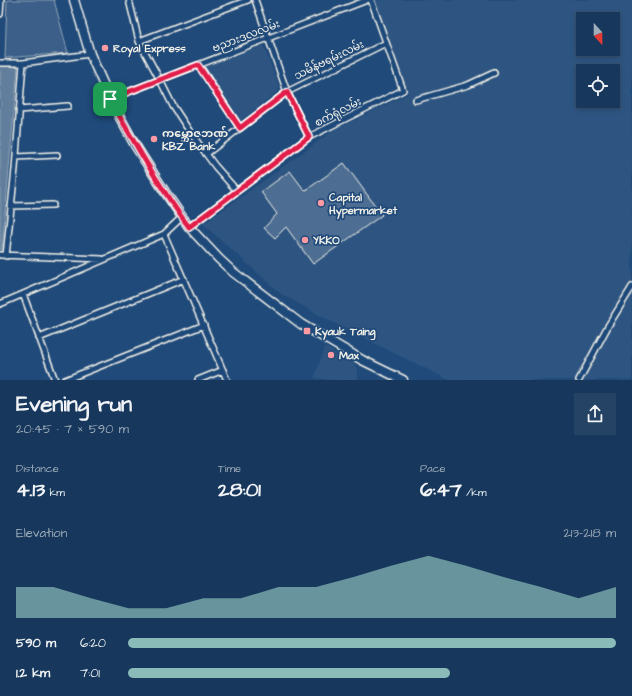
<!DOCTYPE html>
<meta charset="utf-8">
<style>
body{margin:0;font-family:"Architects Daughter","Noto Sans Myanmar",sans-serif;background:#244365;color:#f1f3f6;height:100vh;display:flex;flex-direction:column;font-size:15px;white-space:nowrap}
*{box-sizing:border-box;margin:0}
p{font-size:13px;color:#9eacbb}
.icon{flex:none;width:22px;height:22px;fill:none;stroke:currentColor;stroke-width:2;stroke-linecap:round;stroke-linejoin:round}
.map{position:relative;height:380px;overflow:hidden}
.details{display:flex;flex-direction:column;background:#17385c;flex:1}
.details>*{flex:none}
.needle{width:26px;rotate:159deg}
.fabs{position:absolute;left:576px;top:12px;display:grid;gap:8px}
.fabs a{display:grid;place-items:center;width:44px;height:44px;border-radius:0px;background:#17385c;box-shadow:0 2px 6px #0003,0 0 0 1px #365272;font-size:20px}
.pin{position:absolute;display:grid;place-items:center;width:34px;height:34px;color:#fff;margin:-17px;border-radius:8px;box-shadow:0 2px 6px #0006}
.round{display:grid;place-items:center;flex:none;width:42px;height:42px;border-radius:0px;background:#244365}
.overview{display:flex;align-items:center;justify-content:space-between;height:68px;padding:0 16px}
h1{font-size:22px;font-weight:800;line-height:30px}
.stats{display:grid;grid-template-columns:repeat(3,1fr);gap:6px;height:68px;padding:4px 16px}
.stats div{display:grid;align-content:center}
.stats b{font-size:20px;font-weight:800}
.stats small{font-size:11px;font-weight:400}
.stats p{font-size:11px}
.chart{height:112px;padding:8px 16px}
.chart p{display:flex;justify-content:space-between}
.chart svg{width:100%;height:72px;margin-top:4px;fill:#8bbbb9;opacity:.7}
ul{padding:0 16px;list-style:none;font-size:13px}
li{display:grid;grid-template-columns:64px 48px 1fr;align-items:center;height:30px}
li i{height:10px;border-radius:5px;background:#8bbbb9}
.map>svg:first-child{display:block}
.built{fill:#2d5581;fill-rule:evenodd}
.green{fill:#3a5f88;stroke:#97a8b8}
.water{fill:#627e9d;stroke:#9cacbb}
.building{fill:#4d6e92;stroke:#f4f1e8}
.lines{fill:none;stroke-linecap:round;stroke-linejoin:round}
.minor-casing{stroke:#f4f1e8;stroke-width:8}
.primary-casing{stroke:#f4f1e8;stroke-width:11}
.minor{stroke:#1f4a7a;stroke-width:5}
.primary{stroke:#1f4a7a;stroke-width:8}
.route-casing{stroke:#fff;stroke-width:8}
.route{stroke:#e11d48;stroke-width:5}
.poi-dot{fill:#ff9aa2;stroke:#1f4a7a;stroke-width:1.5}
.labels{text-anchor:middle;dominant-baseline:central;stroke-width:3.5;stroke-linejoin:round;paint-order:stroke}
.street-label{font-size:11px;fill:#f4f1e8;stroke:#1f4a7a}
.poi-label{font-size:11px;font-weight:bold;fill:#f4f1e8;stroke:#1f4a7a;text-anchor:start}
</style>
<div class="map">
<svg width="632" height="380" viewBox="0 0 632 380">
<rect width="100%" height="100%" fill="#1f4a7a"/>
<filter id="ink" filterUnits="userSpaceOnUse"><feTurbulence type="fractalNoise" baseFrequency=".025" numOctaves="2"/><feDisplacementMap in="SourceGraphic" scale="8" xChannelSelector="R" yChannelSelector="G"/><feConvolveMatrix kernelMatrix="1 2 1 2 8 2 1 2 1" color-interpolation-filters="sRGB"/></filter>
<g filter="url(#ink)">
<path class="built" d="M375,0H632V380H449L339,326L281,294L203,224L334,130L408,94ZM583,19H613V49H583ZM583,71H613V101H583Z
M263,45L280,89L241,121L205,67Z
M325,347L353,363L358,370L357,380H330L314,378Z"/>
<path class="green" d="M7,0H54L68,53L5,58Z"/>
<path class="water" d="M1,66H18L2,250H0V83Z"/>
<path class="building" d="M344,163L382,215L313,264L286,227L275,238L264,228L277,214L261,192L290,171L305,191Z"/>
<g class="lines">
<g class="minor-casing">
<path id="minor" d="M129,0L139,41L160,80L173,106L190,132L215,166L237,191
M255,0L287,92L309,137
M0,14L1,0
M139,41L248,0
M0,63H23L90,54
M199,65L240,128
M110,99L367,0
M416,100L468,85L494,73
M19,110L68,106
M206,154L287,92L386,43
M16,157L57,155
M11,206L53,205
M189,227L309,137L403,90L371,0
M164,234L227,380
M0,255L102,259
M6,256L15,169L23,63
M23,294L55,380
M0,304L164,234L182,217
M39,338L184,279
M65,380L204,325
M198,380L223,370
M579,380L608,326L632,287"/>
</g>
<g class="primary-casing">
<path id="primary" d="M74,0L90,54L110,99L135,145L165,192L189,227L219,259L233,272L301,324L362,360L403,380"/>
</g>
<use href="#minor" class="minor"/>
<use href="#primary" class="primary"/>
</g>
</g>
<g class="lines" filter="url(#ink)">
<g class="route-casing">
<path id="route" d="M198,65L240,128L287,92L309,137L189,227C159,187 134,143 110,99Z"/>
</g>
<use href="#route" class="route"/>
</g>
<g class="poi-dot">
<circle cx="105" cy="48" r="4"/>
<circle cx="154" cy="139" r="4"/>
<circle cx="321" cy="203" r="4"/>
<circle cx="305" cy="240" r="4"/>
<rect x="303" y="327" width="8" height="8" rx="2"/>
<circle cx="331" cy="355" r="4"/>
</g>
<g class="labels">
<g class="street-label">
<text transform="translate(246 36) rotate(-21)">ဗညားဒလလမ်း</text>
<text transform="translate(329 60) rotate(-26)">သမိန်ဗရမ်းလမ်း</text>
<text transform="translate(338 112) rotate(-27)">စက်ရုံလမ်း</text>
</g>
<g class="poi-label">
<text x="113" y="48">Royal Express</text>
<text x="162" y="133">ကမ္ဘောဇဘဏ်<tspan x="162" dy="13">KBZ Bank</tspan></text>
<text x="329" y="197">Capital<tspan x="329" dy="13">Hypermarket</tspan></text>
<text x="313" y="240">YKKO</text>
<text x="315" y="331">Kyauk Taing</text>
<text x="339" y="355">Max</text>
</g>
</g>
</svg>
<div class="fabs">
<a><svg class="needle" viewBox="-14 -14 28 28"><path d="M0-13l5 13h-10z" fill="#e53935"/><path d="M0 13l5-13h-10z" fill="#9eacbb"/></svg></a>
<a><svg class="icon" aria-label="locate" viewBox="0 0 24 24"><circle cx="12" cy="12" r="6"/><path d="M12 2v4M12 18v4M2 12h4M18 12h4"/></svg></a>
</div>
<div class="pin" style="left:110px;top:99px;background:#1e9e55"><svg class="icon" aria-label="arrive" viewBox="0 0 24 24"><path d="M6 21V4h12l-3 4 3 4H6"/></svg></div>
</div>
<section class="details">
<div class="overview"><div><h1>Evening run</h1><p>20:45 · 7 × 590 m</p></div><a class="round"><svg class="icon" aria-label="share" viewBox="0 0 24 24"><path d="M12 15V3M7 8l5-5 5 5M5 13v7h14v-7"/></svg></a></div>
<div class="stats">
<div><p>Distance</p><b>4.13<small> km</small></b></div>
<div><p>Time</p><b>28:01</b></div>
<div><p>Pace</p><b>6:47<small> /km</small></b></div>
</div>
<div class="chart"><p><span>Elevation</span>213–218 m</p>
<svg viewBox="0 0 160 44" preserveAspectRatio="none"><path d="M0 44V25L10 25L20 32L30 38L40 38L50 32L60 32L70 25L80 25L90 19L100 12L110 6L120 12L130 19L140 25L150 32L160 25V44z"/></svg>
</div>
<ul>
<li><b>590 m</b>6:20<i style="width:100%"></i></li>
<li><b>1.2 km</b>7:01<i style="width:66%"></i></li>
</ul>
</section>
